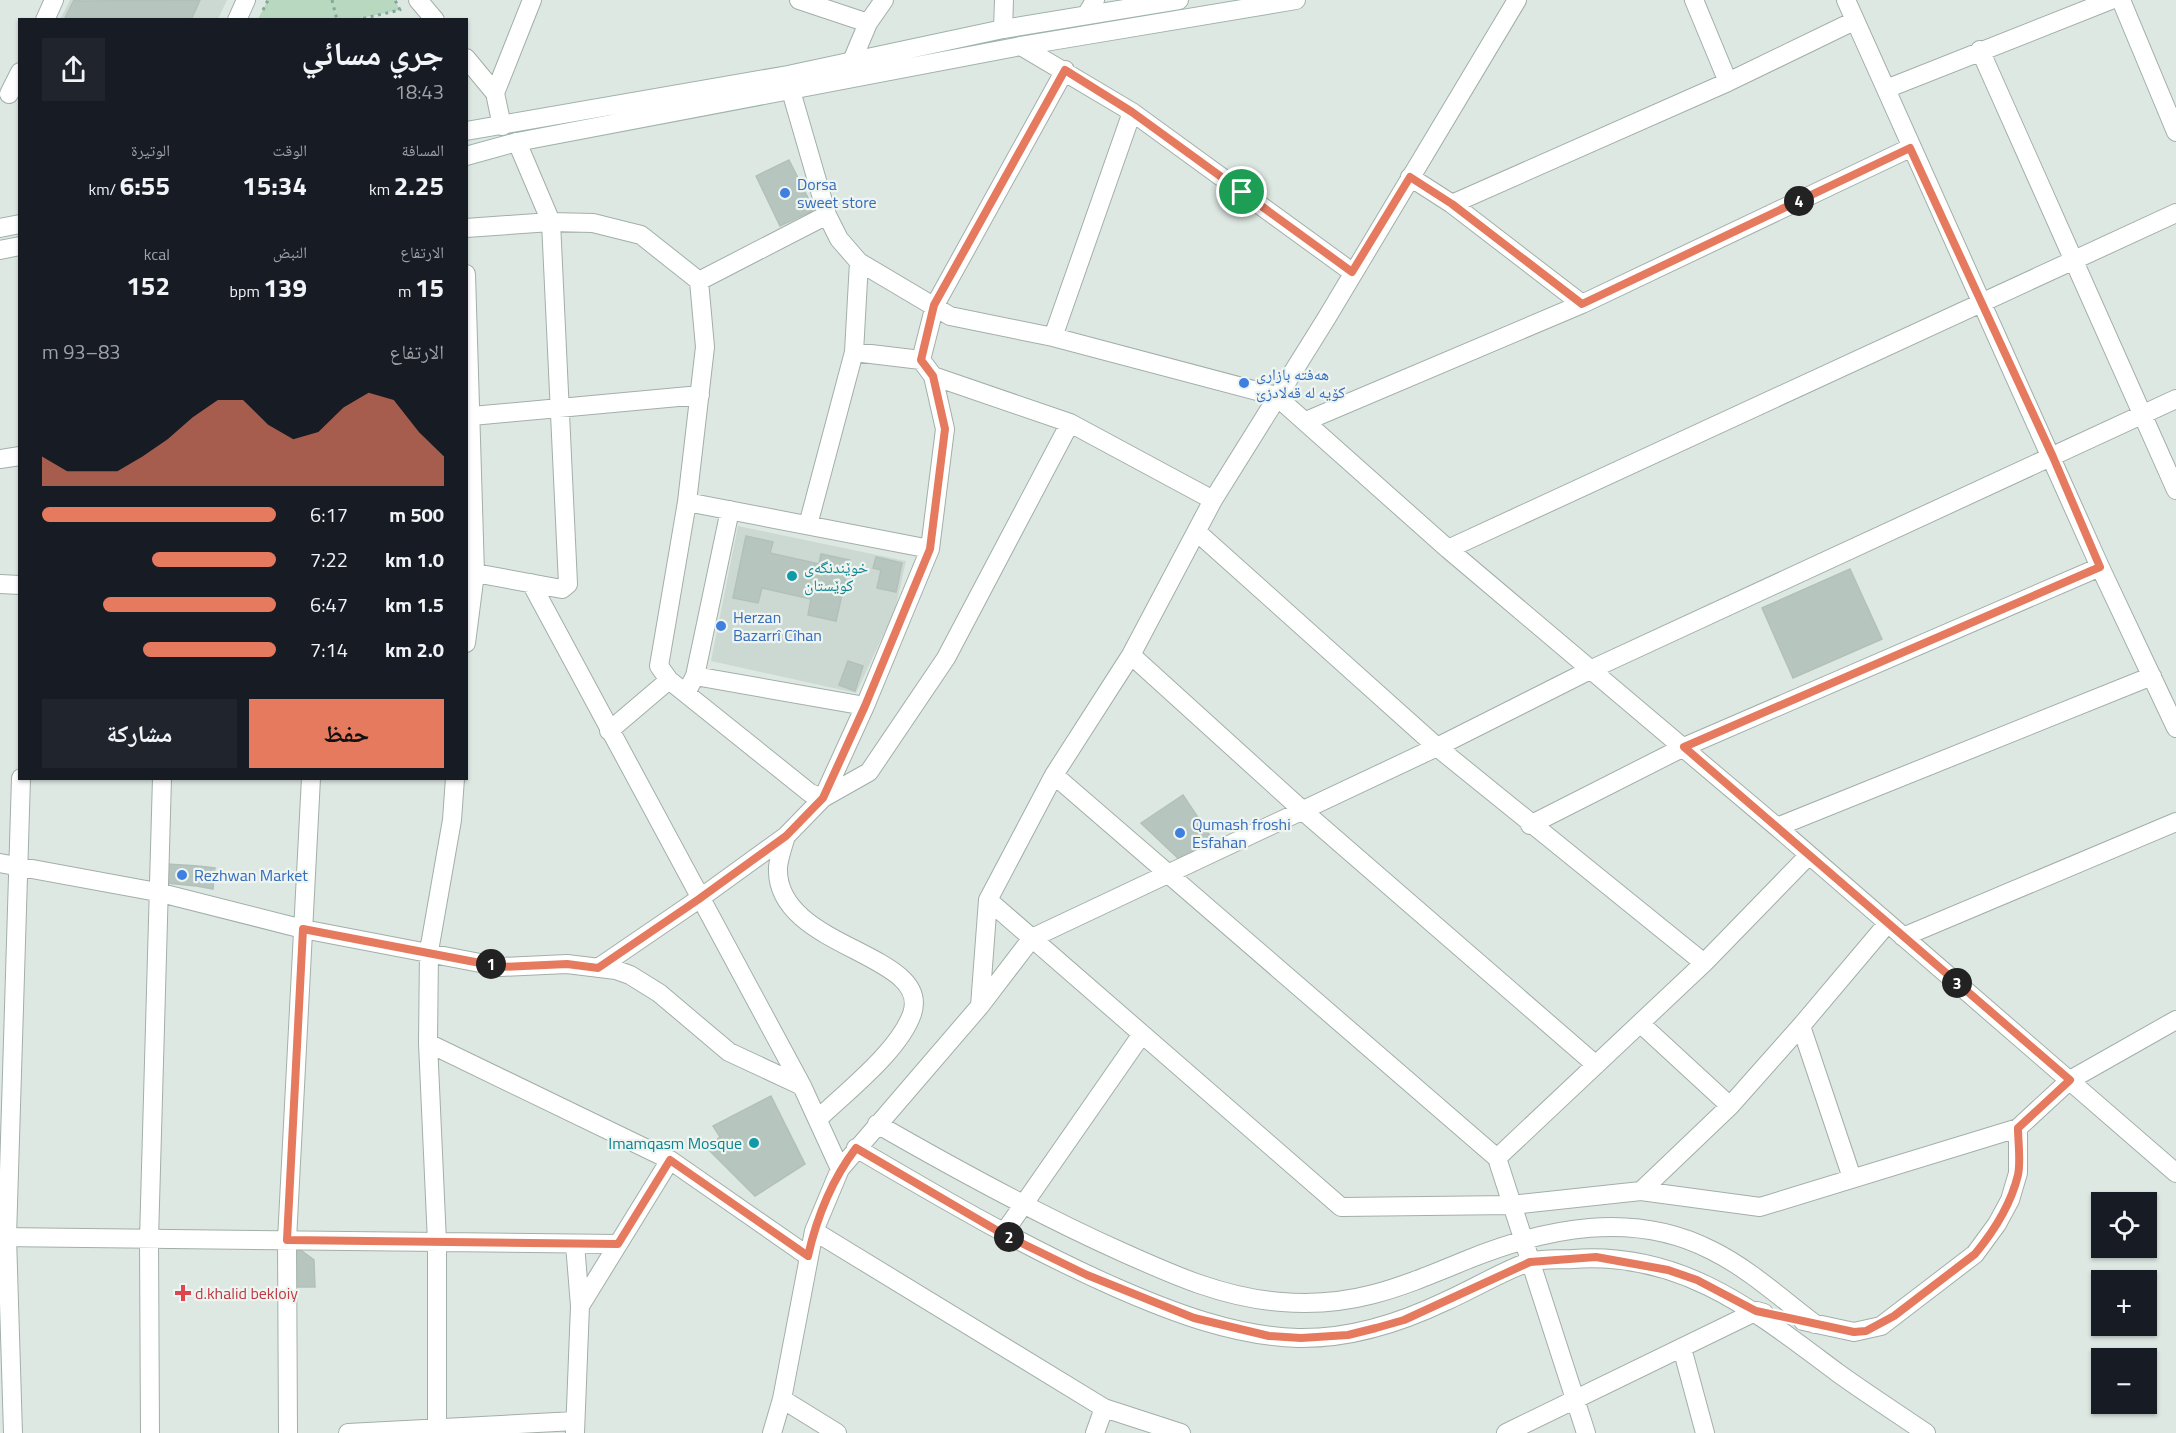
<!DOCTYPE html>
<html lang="ar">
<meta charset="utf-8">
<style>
body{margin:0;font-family:"Titillium Web","Noto Naskh Arabic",sans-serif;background:#20242c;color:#f1f3f6;direction:rtl;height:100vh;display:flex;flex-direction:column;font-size:22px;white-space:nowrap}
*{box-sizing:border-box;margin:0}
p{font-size:20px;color:#9ea1a6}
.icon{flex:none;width:33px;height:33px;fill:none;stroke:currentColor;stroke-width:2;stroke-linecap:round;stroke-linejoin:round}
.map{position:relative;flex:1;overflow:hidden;direction:ltr}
.drawer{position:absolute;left:18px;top:18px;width:450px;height:762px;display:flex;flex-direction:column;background:#171b24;border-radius:0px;box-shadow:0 2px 4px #0004;direction:rtl}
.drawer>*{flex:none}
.fabs{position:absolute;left:2091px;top:1192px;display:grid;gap:12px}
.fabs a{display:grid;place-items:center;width:66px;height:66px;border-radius:0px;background:#171b24;box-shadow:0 2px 4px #0004;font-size:30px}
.pin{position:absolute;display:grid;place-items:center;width:51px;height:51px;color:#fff;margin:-26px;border:3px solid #fff;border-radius:50%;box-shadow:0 2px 6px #0007}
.km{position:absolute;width:30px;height:30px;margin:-15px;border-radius:50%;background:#222;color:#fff;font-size:16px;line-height:30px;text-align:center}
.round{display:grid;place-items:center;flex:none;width:63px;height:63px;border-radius:0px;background:#20242c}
.summary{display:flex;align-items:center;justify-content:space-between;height:102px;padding:0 24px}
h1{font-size:33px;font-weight:700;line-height:45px}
.metrics{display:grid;grid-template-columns:repeat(3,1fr);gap:9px;height:102px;padding:6px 24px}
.metrics div{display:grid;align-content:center}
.metrics b{font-size:26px;font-weight:700}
.metrics small{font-size:16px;font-weight:400}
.metrics p{font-size:16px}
.chart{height:168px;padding:12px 24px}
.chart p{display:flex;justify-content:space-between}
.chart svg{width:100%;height:108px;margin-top:6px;fill:#e57a5f;opacity:.7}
.primary-button{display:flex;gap:12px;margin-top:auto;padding:12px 24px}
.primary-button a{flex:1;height:69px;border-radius:0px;background:#e57a5f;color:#111;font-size:24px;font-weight:700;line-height:69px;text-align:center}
.primary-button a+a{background:#20242c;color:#f1f3f6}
ul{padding:0 24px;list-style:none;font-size:20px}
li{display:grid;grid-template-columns:96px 72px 1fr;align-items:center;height:45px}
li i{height:15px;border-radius:8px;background:#e57a5f}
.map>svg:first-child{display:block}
.built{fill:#ccd8d2}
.green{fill:#b8d8bf}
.building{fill:#b7c5bf;stroke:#b1c1ba;stroke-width:1.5}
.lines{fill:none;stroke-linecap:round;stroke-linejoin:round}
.street-casing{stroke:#a2afa9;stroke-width:20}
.secondary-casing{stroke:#9eb3aa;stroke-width:20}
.path{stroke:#81a99b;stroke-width:3;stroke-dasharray:3 4.5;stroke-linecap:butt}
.street{stroke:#fff;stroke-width:18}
.secondary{stroke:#fff;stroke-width:18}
.route-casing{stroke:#fff;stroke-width:12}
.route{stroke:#e57a5f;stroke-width:8}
.shop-dot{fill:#3f7fe0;stroke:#eef5f1;stroke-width:2}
.culture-dot{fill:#0f9aa8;stroke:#eef5f1;stroke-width:2}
.health-dot{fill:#e0444e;stroke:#eef5f1;stroke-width:2}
.labels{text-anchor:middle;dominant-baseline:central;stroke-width:4.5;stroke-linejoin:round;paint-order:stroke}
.shop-label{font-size:16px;fill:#366cbe;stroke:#eef5f1;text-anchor:start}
.culture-label{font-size:16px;fill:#0d838f;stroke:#eef5f1;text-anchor:start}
.health-label{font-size:16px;fill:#be3a42;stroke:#eef5f1;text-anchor:start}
</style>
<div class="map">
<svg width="2176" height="1433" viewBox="0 0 2176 1433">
<rect width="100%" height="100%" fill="#dee8e3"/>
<path class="built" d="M70,0H227L218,19L60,20Z
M738,526L906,561L895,610L856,693L711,661Z"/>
<path class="green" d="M268,0H395L400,10L356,19H258Z"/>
<path class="building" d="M74,0L83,1L200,0L191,20H64Z
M789,160L814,210L780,226L756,176Z
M746,536L773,542L770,553L819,564L821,554L850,560L836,621L808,615L811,599L762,588L758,603L733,598Z
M876,557L902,563L896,592L877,588L881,570L873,568Z
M1850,569L1882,639L1793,678L1762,608Z
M848,661L863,666L855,691L839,685Z
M1183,795L1215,843L1182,862L1141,823Z
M167,864L198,866L196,886L166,883Z
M198,866L215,868L213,889L196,886Z
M771,1096L805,1164L755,1196L707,1148L720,1137L713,1126Z
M287,1240L314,1260L315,1287H292Z"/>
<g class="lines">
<g class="street-casing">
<path id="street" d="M418,0L435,20
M799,0L868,23
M1694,0L1728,82
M1846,0L2100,567L2176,728
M2121,0L2176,132
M1087,14L1095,0
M45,20L54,0
M237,20L246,0
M1003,29L1004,0
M1021,46L1132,112L1352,272
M1980,50L2176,490
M466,58L495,93L502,126
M852,61L868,23L884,0
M1886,89L2111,0
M791,91L827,215L839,239L859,262L950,316L1053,337L1276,396L1448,549L1777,827L2176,1173
M495,93L532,0
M9,94L20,72
M517,142L551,222L593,223L641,235L699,281L705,347L687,502L659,666L669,680L810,793L823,798L786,836L699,899L598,968
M1410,177L1452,204L1582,304
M1452,204L1728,82L1854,21
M466,228L551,222L568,584L562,589L475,573
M466,274L475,573L466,643
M699,281L827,215
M1053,337L1132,112
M854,352L921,360
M933,376L1070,423L1213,500
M472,416L700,395
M1306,421L1582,304L1910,148
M0,459L20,456
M687,502L930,549
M808,525L854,352L859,262
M1197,532L1437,747L1704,963
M1448,549L2176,213
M531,583L802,1086
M0,584L20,585
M1131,655L1302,810L1596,1065
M695,676L865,706
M686,693L695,676L730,510
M609,731L669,680
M1054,775L1497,1158L1586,1433
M823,798L865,706L930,549L945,429L933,376L921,360L935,305L1065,70
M823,798L869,772L946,658L1070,423
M1530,825L1684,747L2100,567
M1777,827L2152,676
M786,836C783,846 779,857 778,867C774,949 933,952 912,1014C899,1051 846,1092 818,1119
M0,863L157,892L303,929L501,967L567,964L616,970L630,975L659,993L729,1052L802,1086L840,1169
M988,900L1341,1207L1511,1205L1641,1191L1760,1207L2018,1128
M1903,937L2176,822
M980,1006L1032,938L1437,747L1592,669L2176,399
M1641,1024L1730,1106
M1801,1026L1852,1178
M428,1043L670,1160L808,1256
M877,1124C957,1170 1037,1214 1122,1252C1173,1275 1224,1298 1282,1302C1355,1308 1403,1286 1469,1259C1546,1228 1633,1210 1711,1250C1748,1268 1782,1299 1815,1324
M856,1148C941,1198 1026,1248 1117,1288C1174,1313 1235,1336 1298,1338C1350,1339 1400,1323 1446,1301C1473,1289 1499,1273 1526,1263C1540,1258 1559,1260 1573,1259C1683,1251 1756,1312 1838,1373C1867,1394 1897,1413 1926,1433
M1497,1158L1704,963L1809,855
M1641,1191L1730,1106L1801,1026L1887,924
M814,1231L1104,1408L1181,1433
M1003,1234L1142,1034
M0,1237L618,1244
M575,1244L580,1306L575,1433
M580,1306L670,1160
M1803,1321L1854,1332L1881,1326L1975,1254L1997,1224L2010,1200L2018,1173V1128L2070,1080L2176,1020
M1682,1348L1705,1433
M782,1399L837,1433
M13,1433L7,1237L21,778
M150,1433L149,1239L162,778
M288,1433L287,1240L311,778
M348,1433L575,1421
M437,1433V1242L428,1043L429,951L452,820L455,778
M772,1433L782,1399L814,1231L840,1169L980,1006L988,900L1054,775L1131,655L1213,500L1326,319L1517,0
M1095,1433L1104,1408
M1506,1433L1757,1311L1764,1313"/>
</g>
<g class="secondary-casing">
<path id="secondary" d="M466,131L788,75L1003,29L1179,0
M466,156L517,142L1021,46L1296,0
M0,228L20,224
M0,250L20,246"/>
</g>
<path class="path" d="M332,0L337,20
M263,10L268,0
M356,20L400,10L395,0"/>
<use href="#street" class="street"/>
<use href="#secondary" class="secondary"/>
</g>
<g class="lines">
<g class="route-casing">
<path id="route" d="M1065,70L1132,112L1352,272L1410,177L1452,204L1582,304L1910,148L2053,457L2100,567L1684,747L2070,1080L2018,1128C2018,1142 2021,1161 2018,1175C2011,1204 1994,1231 1975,1254L1894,1316L1866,1331L1854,1332L1756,1311L1697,1280L1668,1270L1596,1257L1530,1262L1404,1320L1376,1328L1348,1335L1301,1338L1269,1336L1194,1318L1087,1275L1003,1234L856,1148C831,1181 817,1216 808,1256L670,1160L618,1244L287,1240L303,929L501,967L567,964L598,968L699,899L786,836L823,798L865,706L930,549L945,429L933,376L921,360L934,305Z"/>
</g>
<use href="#route" class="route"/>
</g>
<g class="shop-dot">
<circle cx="785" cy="193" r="6"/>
<circle cx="1244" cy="383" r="6"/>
<circle cx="721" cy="626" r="6"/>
<circle cx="1180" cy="833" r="6"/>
<circle cx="182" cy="875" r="6"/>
</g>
<g class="culture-dot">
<circle cx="792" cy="576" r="6"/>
<circle cx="754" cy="1143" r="6"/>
</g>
<path class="health-dot" d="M180 1284h6v6h6v6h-6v6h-6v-6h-6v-6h6z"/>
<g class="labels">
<g class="shop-label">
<text x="797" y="184">Dorsa<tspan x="797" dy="18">sweet store</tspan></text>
<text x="1256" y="374">هەفتە بازاری<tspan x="1256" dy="18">کۆیە لە قەلادزێ</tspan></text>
<text x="733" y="617">Herzan<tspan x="733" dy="18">Bazarrî Cîhan</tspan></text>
<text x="1192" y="824">Qumash froshi<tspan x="1192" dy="18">Esfahan</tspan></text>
<text x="194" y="875">Rezhwan Market</text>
</g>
<g class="culture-label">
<text x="804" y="567">خوێندنگەی<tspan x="804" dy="18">کوێستان</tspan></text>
<text x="742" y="1143" text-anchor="end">Imamqasm Mosque</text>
</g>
<g class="health-label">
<text x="195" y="1293">d.khalid bekloiy</text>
</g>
</g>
</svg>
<div class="fabs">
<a><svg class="icon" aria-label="locate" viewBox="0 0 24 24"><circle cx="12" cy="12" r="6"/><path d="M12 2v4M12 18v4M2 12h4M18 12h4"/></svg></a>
<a>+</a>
<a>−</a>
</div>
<div class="pin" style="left:1242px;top:192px;background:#1e9e55"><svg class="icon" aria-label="arrive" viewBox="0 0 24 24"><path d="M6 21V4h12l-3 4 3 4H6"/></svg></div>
<b class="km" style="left:491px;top:964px">1</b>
<b class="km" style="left:1009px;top:1237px">2</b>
<b class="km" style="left:1957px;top:983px">3</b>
<b class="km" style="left:1799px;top:201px">4</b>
<section class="drawer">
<div class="summary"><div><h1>جري مسائي</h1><p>18:43</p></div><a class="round"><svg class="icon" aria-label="share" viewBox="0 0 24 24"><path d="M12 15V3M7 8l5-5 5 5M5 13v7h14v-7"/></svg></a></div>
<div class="metrics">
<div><p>المسافة</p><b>2.25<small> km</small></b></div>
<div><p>الوقت</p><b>15:34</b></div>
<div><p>الوتيرة</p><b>6:55<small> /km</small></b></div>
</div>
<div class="metrics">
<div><p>الارتفاع</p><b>15<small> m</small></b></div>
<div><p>النبض</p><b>139<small> bpm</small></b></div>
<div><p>kcal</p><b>152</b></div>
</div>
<div class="chart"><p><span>الارتفاع</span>83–93 m</p>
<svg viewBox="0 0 160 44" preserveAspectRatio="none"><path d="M0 44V32L10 38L20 38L30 38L40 32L50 25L60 16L70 9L80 9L90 19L100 25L110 22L120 12L130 6L140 9L150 22L160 32V44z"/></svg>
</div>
<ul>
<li><b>500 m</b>6:17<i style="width:100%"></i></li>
<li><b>1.0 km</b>7:22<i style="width:53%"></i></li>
<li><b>1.5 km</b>6:47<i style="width:74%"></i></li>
<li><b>2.0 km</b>7:14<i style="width:57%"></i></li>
</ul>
<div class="primary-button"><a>حفظ</a><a>مشاركة</a></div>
</section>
</div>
